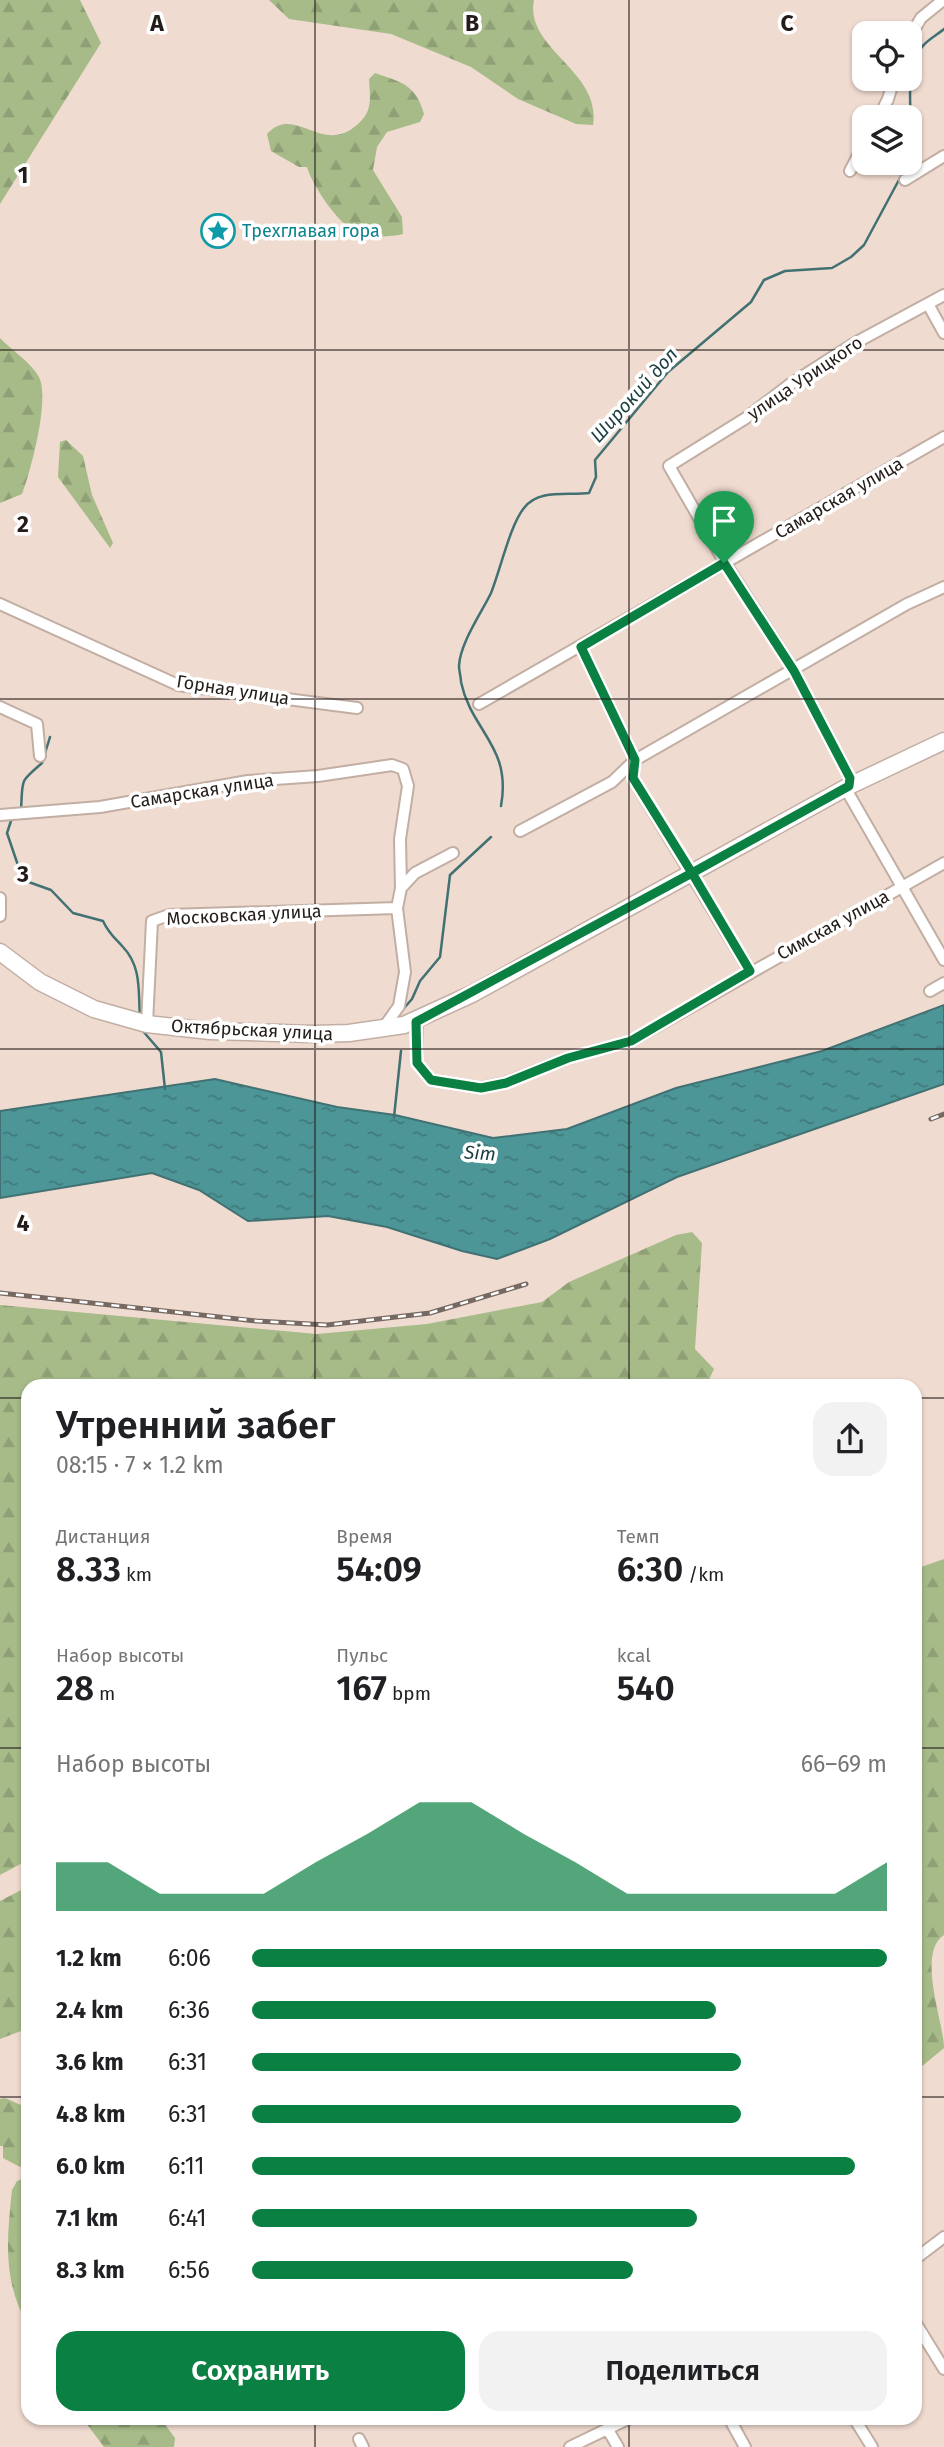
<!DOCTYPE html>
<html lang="ru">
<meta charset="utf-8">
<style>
body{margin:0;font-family:"Fira Sans",sans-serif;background:#f2f2f2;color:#202124;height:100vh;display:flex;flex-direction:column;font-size:26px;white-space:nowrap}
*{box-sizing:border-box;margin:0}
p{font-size:23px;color:#757577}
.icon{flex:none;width:38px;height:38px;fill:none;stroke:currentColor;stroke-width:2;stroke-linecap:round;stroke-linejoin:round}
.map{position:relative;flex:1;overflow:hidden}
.panel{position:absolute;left:21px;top:1379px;width:901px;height:1046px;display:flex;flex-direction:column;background:#fff;border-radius:21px;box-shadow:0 2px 5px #0004}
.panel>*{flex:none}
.tools{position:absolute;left:852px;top:21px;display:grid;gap:14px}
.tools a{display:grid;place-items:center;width:70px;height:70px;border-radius:14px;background:#fff;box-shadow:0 2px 5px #0004;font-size:35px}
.pin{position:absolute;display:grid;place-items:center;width:60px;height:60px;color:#fff;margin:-72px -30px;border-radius:50% 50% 50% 0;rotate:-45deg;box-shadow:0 0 7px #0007}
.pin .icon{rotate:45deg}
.round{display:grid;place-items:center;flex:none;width:74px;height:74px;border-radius:21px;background:#f2f2f2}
.headline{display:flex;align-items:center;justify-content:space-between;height:119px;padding:0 35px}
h1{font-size:38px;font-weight:600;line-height:52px}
.figures{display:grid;grid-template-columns:repeat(3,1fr);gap:10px;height:119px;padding:7px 35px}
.figures div{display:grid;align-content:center}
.figures b{font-size:35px;font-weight:600}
.figures small{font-size:19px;font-weight:400}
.figures p{font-size:19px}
.chart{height:196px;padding:14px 35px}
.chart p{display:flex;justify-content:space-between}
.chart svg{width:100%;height:126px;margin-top:7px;fill:#0b8043;opacity:.7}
.action{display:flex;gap:14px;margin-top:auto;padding:14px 35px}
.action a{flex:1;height:80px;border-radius:21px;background:#0b8043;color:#fff;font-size:28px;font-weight:600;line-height:80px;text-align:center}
.action a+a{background:#f2f2f2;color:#202124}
ul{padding:0 35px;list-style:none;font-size:23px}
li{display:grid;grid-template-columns:112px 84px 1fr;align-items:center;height:52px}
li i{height:18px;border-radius:9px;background:#0b8043}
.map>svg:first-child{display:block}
.forest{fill:url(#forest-firs)}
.water{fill:url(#water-ripples);stroke:#417172;stroke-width:2}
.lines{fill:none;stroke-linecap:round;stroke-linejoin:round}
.stream{stroke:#417172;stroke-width:2.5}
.street-casing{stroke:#c2aea3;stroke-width:14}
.secondary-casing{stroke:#c2aea3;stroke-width:19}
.street{stroke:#fff;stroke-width:10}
.secondary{stroke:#fff;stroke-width:16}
.rail-casing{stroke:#766962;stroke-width:5}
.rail{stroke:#fff;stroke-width:2.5;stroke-dasharray:8;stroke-linecap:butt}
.route-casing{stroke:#fff;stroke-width:14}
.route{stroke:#0b8043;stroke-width:9}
.grid{fill:none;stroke:#241c18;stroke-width:2;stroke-opacity:0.55}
.labels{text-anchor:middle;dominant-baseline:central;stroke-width:7;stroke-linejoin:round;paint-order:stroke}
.culture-label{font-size:18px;fill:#0d838f;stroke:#fff;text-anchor:start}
.street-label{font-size:18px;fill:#241c18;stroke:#fff}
.water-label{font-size:19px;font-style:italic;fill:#1a3e3f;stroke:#fff}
.grid-label{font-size:23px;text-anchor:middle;font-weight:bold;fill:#241c18;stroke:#fff;stroke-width:7;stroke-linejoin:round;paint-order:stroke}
</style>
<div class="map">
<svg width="944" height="2447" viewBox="0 0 944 2447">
<defs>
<pattern id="forest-firs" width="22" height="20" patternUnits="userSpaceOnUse" patternTransform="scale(1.75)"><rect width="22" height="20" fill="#a7bb89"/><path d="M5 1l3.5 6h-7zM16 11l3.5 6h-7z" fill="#90a076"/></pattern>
<pattern id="water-ripples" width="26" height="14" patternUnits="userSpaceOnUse" patternTransform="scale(1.75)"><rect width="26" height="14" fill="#4d9698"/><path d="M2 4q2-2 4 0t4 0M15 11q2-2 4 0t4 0" fill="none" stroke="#407a7b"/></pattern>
</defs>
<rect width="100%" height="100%" fill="#f0dbd0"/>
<path class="forest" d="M0,0H80L101,43L0,204Z
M269,0H534C524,49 602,71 593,125L576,124L518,99L471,67L391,34L289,19Z
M375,73C402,82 416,85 424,114L420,122L387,132L377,147L373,170L402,217L403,234C392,237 369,238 358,233C339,226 312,185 307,167H299L271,151L267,134C295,103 322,157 358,124C373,111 370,98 369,79Z
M0,338C12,351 30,361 39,377C50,399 31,470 22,494L0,503Z
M66,440L83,456L92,495L113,543L110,548L58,477L60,442Z
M692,1232L702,1243L695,1349L714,1369L706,1386H28V1860L0,1875V1305L317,1334L427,1324L542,1302L569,1282L676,1235Z
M944,1559V1935C916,1953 944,2023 944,2048L915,2072V1569Z
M25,1888L28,1889V2018L21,2031L0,2039V1901Z
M5,2098L28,2108V2163L20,2167L3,2158V2146H0V2099Z
M28,2177V2325C2,2281 7,2238 12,2190L17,2181Z
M83,2419H161L175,2438L174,2447H104Z"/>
<path class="water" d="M944,1005V1084L677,1177L550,1239L497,1259L462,1251L387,1227L328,1216L248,1221L199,1190L152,1173L0,1198V1111L215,1079L337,1107L395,1115L493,1138L567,1129L676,1088L822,1051Z"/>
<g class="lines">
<path class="stream" d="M910,135C913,107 903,71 922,47C927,40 937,35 944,29
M501,806C512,746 471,731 461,682C461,677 459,671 459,666C460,643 482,612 491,593C500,571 510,525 524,508C539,488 569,496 589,493L596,477L595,460L668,372L751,302L764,280L785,271L832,268L851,257L864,245L908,163
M21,810C23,778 19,783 42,763L50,737
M12,818L7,833L23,880L51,890L73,913L103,921C109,934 114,937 123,947C142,967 138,992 140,1016
M405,1007L412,999L420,981L440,957L450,875L491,837
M142,1030L161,1052L165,1089
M394,1117L401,1051"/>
<g class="street-casing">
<path id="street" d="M910,37L921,18L943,0
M879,117L888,99L894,79
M850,171L864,144
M905,180L944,156
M944,295L855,343L789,385L746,418L669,466L725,563L794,671L850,778L847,791L944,960
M928,304L944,333
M0,604L178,685L357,708
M581,647L635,760L633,778L750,971
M479,704L944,437
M0,707L37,724L40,756
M0,815L100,807L248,781L318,776L392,765L403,769L408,786L400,839L401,888L397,908L405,972L399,1006L384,1027
M520,831L612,782L635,760L907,604L944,587
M401,888L415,873L453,853
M0,898V916
M930,991L944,983
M417,1022V1063L431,1080L480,1088L505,1083L568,1058L631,1041L944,863
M147,1024L152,921L169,915L397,908
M915,2259L944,2237
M915,2322L944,2369
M729,2418L745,2447
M854,2418L872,2447
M608,2430L618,2447
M359,2439L363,2447
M570,2447L630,2418"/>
</g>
<g class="secondary-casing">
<path id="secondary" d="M0,952L40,982L94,1009L147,1024L210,1031L314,1034L349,1033L404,1025L472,994L849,786L944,741"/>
</g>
<use href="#street" class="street"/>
<use href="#secondary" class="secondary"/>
<g class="rail-casing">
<path id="rail" d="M931,1119L944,1114
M0,1293L257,1321L327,1325L430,1313L526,1284"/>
</g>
<use href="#rail" class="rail"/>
</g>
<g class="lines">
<g class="route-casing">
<path id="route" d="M724,563L581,647L635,760L633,778L692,873L416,1022L417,1063L431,1080L481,1088L506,1083L568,1058L631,1041L750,971L692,873L849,786L850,778L794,671L724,563"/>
</g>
<use href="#route" class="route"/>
</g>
<path class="grid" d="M315,0V1386M629,0V1386M0,350H944M0,699H944M0,1049H944M0,1398H28M915,1398H944M0,1748H28M915,1748H944M0,2097H28M915,2097H944M315,2418V2447M629,2418V2447"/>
<defs>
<g id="sight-ring" transform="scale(1.75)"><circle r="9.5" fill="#fff" stroke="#0f9aa8" stroke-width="1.5"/><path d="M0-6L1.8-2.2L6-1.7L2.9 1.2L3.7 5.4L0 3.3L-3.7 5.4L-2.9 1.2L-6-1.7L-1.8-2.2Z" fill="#0f9aa8"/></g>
</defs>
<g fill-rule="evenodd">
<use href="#sight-ring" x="218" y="231"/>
</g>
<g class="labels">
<g class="culture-label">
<text x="242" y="231">Трехглавая гора</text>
</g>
<g class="street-label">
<text transform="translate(805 378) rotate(-34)">улица Урицкого</text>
<text transform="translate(839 498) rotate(-30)">Самарская улица</text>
<text transform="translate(233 690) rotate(9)">Горная улица</text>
<text transform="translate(202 791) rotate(-9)">Самарская улица</text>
<text transform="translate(244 915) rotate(-3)">Московская улица</text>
<text transform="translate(833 925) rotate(-29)">Симская улица</text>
<text transform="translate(252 1030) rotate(3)">Октябрьская улица</text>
</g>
<g class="water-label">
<text transform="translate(634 395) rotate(-48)">Широкий дол</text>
<text transform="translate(480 1153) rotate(4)">Sim</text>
</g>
</g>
<g class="grid-label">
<text x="157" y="31">A</text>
<text x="472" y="31">B</text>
<text x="787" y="31">C</text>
<text x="23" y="183">1</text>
<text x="23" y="532">2</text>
<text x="23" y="882">3</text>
<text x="23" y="1231">4</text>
</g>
</svg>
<div class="tools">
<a><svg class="icon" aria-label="locate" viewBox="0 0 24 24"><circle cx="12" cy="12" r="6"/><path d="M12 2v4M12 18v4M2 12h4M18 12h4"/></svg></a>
<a><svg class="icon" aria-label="layers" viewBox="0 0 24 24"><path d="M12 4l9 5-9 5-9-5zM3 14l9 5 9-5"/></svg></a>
</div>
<div class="pin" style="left:724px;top:563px;background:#1e9e55"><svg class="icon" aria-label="arrive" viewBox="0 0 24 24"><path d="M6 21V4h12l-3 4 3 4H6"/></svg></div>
<section class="panel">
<div class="headline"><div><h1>Утренний забег</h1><p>08:15 · 7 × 1.2 km</p></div><a class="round"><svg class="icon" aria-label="share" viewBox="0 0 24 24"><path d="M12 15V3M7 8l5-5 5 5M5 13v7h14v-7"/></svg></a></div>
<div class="figures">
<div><p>Дистанция</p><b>8.33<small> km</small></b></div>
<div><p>Время</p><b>54:09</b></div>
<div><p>Темп</p><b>6:30<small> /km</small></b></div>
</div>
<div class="figures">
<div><p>Набор высоты</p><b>28<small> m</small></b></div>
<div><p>Пульс</p><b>167<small> bpm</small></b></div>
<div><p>kcal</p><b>540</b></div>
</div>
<div class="chart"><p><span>Набор высоты</span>66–69 m</p>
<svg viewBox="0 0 160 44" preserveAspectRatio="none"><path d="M0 44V27L10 27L20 38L30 38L40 38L50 27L60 17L70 6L80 6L90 17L100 27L110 38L120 38L130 38L140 38L150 38L160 27V44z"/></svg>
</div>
<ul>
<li><b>1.2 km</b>6:06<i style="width:100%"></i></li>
<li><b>2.4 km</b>6:36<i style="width:73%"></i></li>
<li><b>3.6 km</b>6:31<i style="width:77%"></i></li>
<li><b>4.8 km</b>6:31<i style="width:77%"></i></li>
<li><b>6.0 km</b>6:11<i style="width:95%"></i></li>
<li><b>7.1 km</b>6:41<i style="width:70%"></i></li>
<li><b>8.3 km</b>6:56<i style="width:60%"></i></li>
</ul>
<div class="action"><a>Сохранить</a><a>Поделиться</a></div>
</section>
</div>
